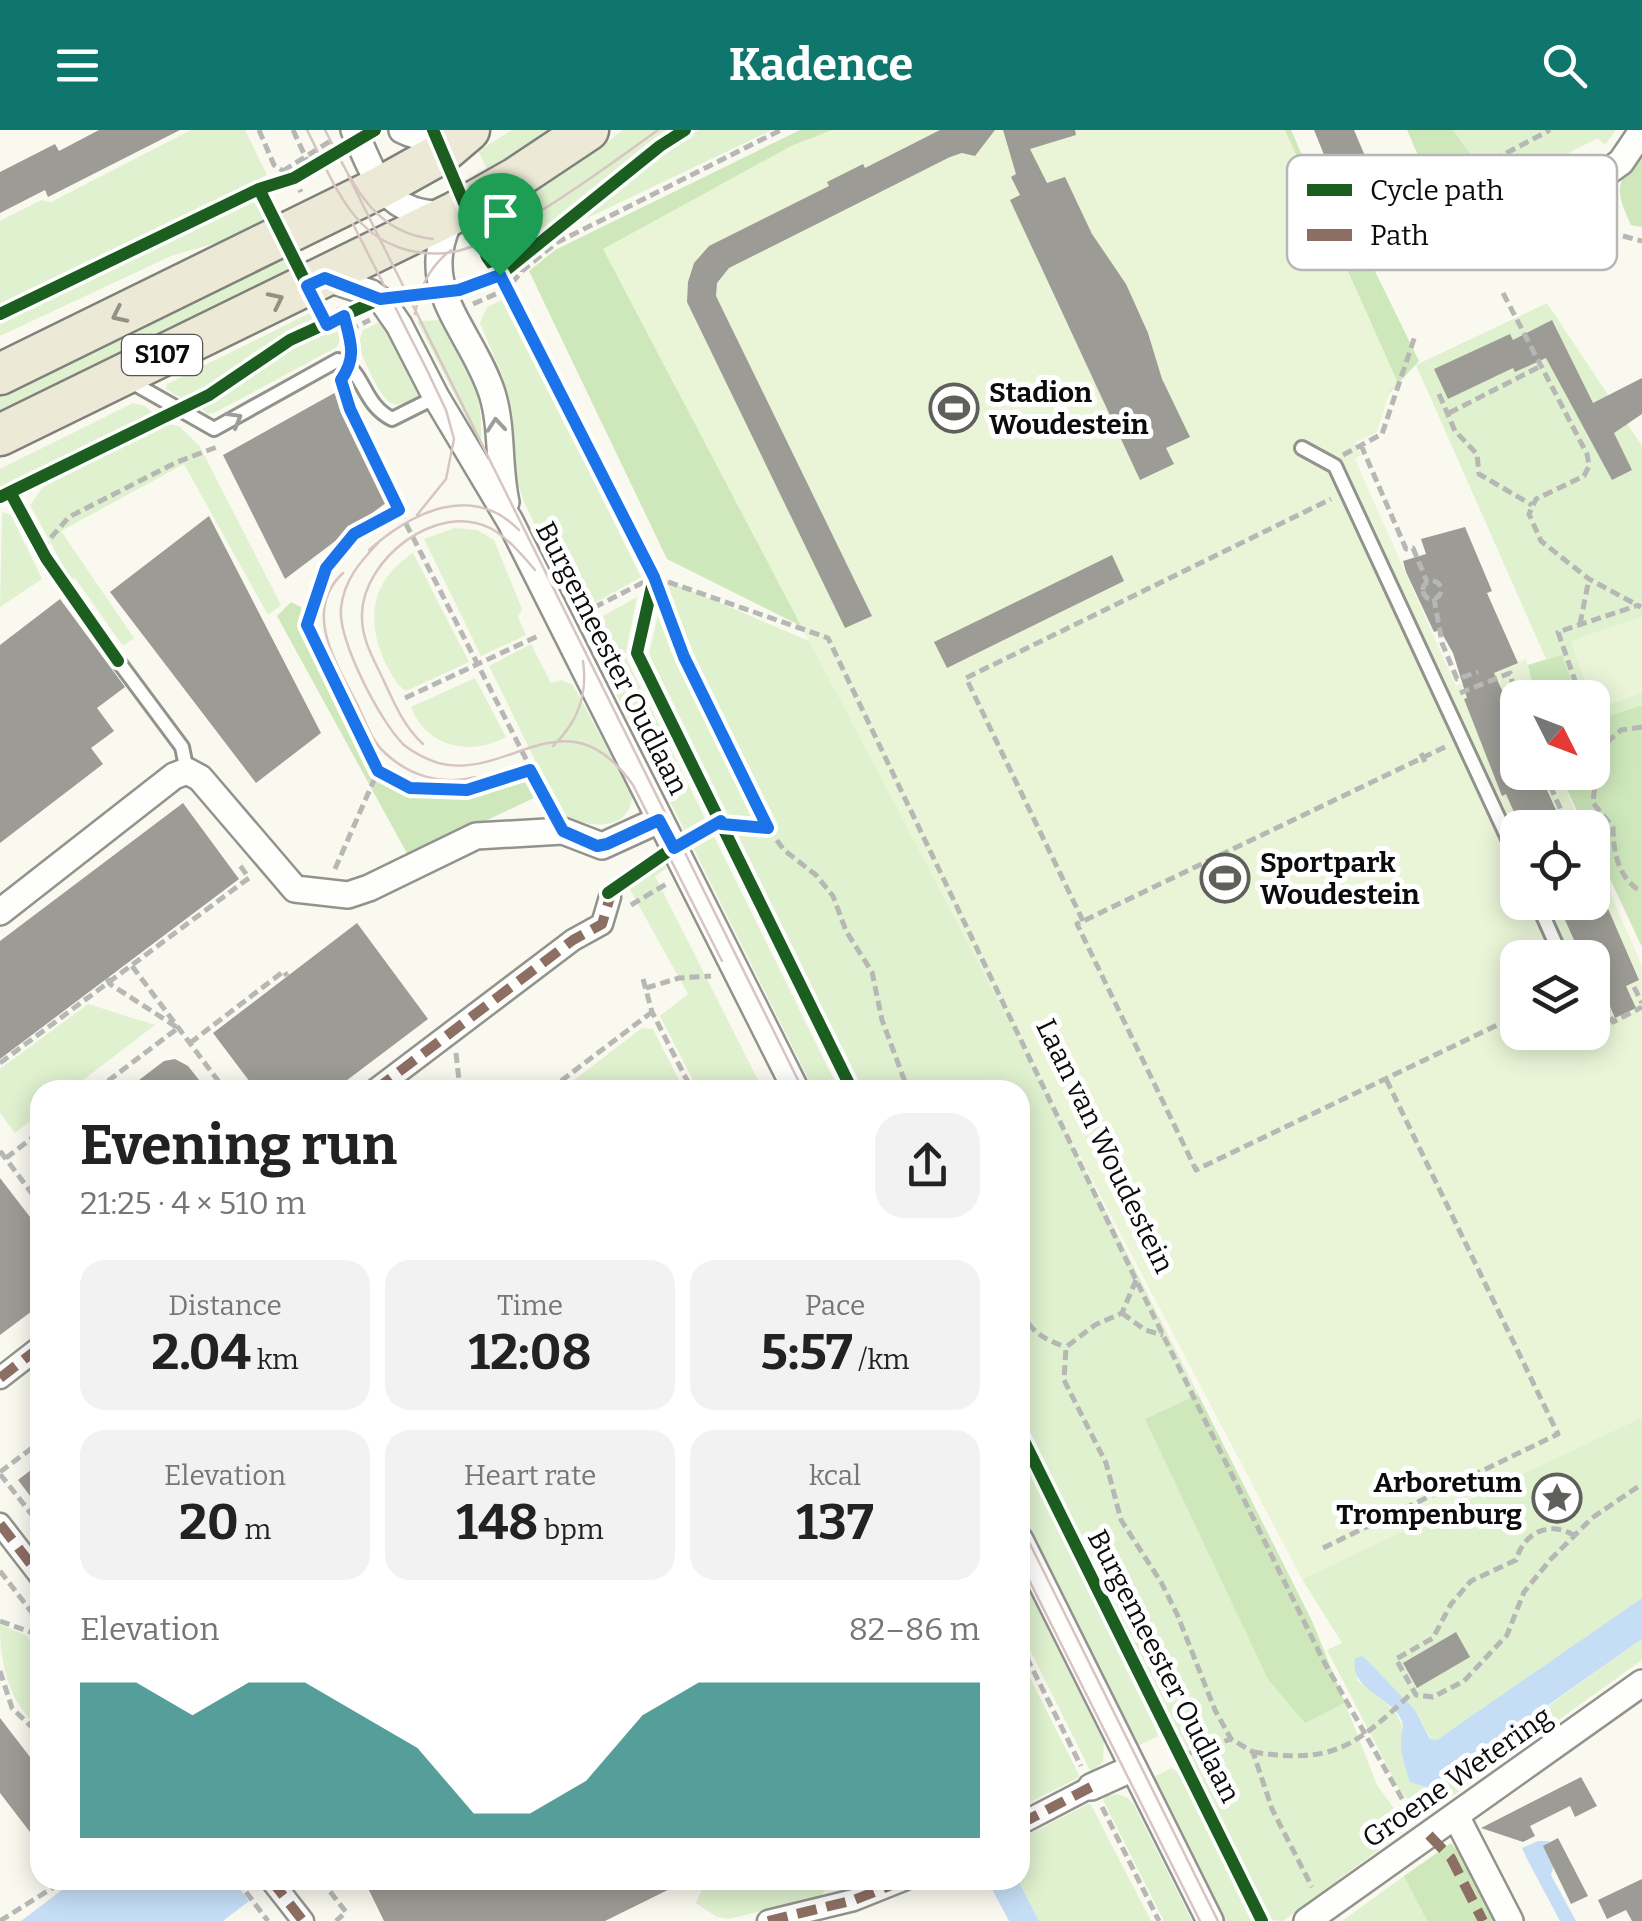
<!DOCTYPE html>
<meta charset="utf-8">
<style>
body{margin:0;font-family:Bitter,serif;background:#f2f2f2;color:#222;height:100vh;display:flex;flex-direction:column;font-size:38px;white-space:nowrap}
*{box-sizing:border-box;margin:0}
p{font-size:32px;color:#767676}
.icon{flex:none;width:55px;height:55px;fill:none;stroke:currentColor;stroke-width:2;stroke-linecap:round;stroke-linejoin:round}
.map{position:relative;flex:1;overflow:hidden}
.panel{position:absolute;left:30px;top:950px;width:1000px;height:810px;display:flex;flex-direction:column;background:#fff;border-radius:30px;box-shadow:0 5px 25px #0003}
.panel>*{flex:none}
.needle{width:65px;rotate:132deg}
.buttons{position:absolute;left:1500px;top:550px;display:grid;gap:20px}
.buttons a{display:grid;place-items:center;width:110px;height:110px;border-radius:20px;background:#fff;box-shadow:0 5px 25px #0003;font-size:50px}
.pin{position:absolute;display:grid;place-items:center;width:85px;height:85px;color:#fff;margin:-102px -42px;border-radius:50% 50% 50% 0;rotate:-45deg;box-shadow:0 0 10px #0007}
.pin .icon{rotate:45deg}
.round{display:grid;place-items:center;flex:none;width:105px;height:105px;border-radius:30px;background:#f2f2f2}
.summary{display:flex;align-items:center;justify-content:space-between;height:170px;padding:0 50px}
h1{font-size:55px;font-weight:700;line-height:75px}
.stats{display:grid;grid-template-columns:repeat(3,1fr);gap:15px;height:170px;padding:10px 50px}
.stats div{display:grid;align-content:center;border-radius:25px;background:#f2f2f2;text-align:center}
.stats b{font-size:50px;font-weight:700}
.stats small{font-size:28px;font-weight:400}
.stats p{font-size:28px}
.chart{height:280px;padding:20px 50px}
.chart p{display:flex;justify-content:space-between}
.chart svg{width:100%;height:180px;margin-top:10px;fill:#0f766e;opacity:.7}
header{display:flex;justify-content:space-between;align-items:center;height:130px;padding:0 50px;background:#0f766e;color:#fff;font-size:45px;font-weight:700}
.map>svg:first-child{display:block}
.green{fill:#dff1cf}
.forest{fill:#cee8bc}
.pitch{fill:#eaf5d8;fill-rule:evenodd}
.water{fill:#c5def5}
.building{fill:#9d9b95}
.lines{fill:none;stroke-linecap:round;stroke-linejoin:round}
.service-casing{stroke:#93938e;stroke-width:18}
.pedestrian-casing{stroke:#93938e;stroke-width:25}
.minor-casing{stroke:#93938e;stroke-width:30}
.primary-casing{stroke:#80807c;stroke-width:45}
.path{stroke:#b7b7b5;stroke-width:5;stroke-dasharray:10 5;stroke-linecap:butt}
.service{stroke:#fefefd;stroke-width:12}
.pedestrian{stroke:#fefefd;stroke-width:20}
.minor{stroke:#fefefd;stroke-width:25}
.primary{stroke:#ecead7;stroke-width:40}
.tram{stroke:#d7c5c2;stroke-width:2.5}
.quiet{stroke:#8d6e63;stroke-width:10;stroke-dasharray:20 10;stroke-linecap:butt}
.cycleway-casing{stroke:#fff;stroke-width:19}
.cycleway{stroke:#1b5e20;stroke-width:12}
.oneway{stroke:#929186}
.oneway2{stroke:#9d9d9d}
.route-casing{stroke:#fff;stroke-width:20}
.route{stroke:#1a73e8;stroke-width:12}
.labels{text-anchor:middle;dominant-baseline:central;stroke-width:10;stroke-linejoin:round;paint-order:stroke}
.shield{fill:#fff;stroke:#555;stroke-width:2.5}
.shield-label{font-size:25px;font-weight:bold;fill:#0c0c0c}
.poi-label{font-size:28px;font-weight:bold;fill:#0c0c0c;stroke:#fff;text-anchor:start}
.street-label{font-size:28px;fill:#0c0c0c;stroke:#fff}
.key{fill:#fff;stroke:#b6b6b6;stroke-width:2.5}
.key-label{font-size:28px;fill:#0c0c0c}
</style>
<header><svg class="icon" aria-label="menu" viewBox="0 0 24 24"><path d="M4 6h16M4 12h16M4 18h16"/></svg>Kadence<svg class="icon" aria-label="search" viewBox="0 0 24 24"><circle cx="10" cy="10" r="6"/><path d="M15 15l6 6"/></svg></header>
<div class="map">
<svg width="1642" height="1791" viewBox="0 0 1642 1791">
<rect width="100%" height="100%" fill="#faf9ef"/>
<path class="green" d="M191,0H245L267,45L0,175V91L41,70L51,72Z
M512,0H561L490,44L478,21Z
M623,0H673L536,106L521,113L505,77L583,30Z
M699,0H772L575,94L683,10Z
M1453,0H1616L1605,15L1598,8L1496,60Z
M253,70L267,93L219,112L171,126L0,206V190Z
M285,127L292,141L0,284V266Z
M504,169L641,447L577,483L524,372L514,342L503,247L480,193L487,177Z
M1547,173L1642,316V817L1593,712L1592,698L1585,697L1559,643L1592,642V568L1535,567L1528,535L1546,529L1416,235Z
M312,182L315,192L281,208L186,271L166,259L167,254Z
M445,190C471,240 483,258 481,316L417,191Z
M382,191H388L425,263C416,267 403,277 393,274C380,270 363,227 358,215L363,200Z
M333,198L338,199L341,207L337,217L214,283L207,284L200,278L272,229Z
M133,273L145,276L155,285L0,360V339Z
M166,294L179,296L200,317L281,475L268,485L184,334L61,401L134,508L123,516L75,448L71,450L30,375L43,357Z
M2,382L11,385L42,449L0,477Z
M455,398L477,400L494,410L522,479L518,487L526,505L481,526L424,409Z
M413,423L469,532L406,561C396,555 393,546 387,536C365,492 370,451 413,423Z
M666,450L821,516L1198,1264L1145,1289L1305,1592L1345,1573L1377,1655L1408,1698L1283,1791L1272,1790L1020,1285V960H863L649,524Z
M637,467L625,526L839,960H814L583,497Z
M531,514L551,553L562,550L573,555L632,665C631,703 586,698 562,685L489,536Z
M475,548L506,607C471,627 426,617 411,577Z
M665,735L667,738L655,746L763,960H698L660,886L688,864L629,758Z
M88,874L155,895L70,960H40V983L15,1003L0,983V939Z
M642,898L653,899L684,960H618L613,952L603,960H561Z
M1642,1287V1468L1437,1611L1431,1609L1415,1580L1363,1526L1357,1550C1396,1581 1408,1583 1404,1635L1436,1656L1642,1509V1530L1429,1683L1413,1676L1399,1659L1327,1520L1342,1513L1302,1449Z
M1020,1320L1157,1602L1158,1606L1138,1616L1020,1380Z
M1020,1443L1104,1611L1103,1632L1091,1642L1020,1500Z
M0,1494L27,1506L38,1522L40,1598C8,1573 0,1533 0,1494Z
M1020,1528L1080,1647L1020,1677Z
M1171,1638L1179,1642L1252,1791H1224L1152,1648Z
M1117,1664L1128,1668L1134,1675L1192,1791H1164L1103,1670L1106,1666Z
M1090,1673L1151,1791H1039L1018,1750L1020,1709Z
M1404,1746L1427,1791H1342Z
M706,1750H828L829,1756L819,1767L729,1789L717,1787L696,1773Z"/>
<path class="forest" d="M800,0H875L819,505L667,429L529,141L555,120Z
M1260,0H1291L1347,126L1406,96L1408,101L1369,124V129L1419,231L1383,270Z
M1407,0H1453L1496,60L1444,85Z
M1642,21V97L1631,95C1613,56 1617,54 1642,21Z
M291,472L301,477L303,501L377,649C434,670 471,672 527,646L538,666L409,727L277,486Z
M1562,525L1577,567H1535L1528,535Z
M1642,575V815H1641L1593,712L1592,698L1585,697L1559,643L1592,642L1593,592Z
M1198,1264L1313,1493L1345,1573L1305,1593L1268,1549L1145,1289Z
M1451,1713L1463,1728L1495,1791H1427L1404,1746Z"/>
<path class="pitch" d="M832,0H1285L1398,253L1390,261L1377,302L1356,312L1361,325L1355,329L1456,556L1526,529L1535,567L1518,568V642L1558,643L1582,697L1518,698V772H1592L1593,723L1642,836V1287L1302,1449L603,119L791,16ZM1518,828H1592V902H1518Z
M1642,486V563L1594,580L1571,511Z"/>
<path class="water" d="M1642,1468V1509L1430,1658L1410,1652C1406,1641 1401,1624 1401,1613C1401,1599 1407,1596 1397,1583C1381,1563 1350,1557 1355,1528L1363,1526L1415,1580L1430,1609L1437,1610Z
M1538,1711H1549L1556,1728L1551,1745L1576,1791H1560L1527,1729L1522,1718Z
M75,1750H233L249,1771L223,1791H21Z
M1004,1750H1018L1039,1791H1009L993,1761Z"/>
<path class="building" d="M99,0H180L48,67L45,60L0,83V42L55,14L59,21Z
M940,0H995L975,26L962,23L950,27L729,138L717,153L716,166L872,486L845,498L687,172L688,152L694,133L709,116L829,56L827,52L863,34L865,38Z
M1003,0H1075L1076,5L1030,19L1047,53L1065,47L1092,104L1126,154L1148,203L1162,249L1190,307L1166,318L1174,334L1140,350L1010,70L1020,65L1011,47L1016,44Z
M1314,0H1354L1365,26L1345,77Z
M1552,190L1593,273L1642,248V284L1614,303L1632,340L1612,350L1546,228L1515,242L1513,238L1448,269L1434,239L1510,204L1513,210Z
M338,261L391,369L285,449L223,325Z
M209,386L321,603L256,653L110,462Z
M1465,397L1492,461L1487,463L1518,533L1494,543L1518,595V642H1539L1564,698H1521L1506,664L1502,666L1464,569L1467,568L1453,523L1440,500L1434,502L1406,442L1403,431L1426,424L1421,409Z
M1112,425L1124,451L947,538L934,512Z
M60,469L125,557L97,578L114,601L91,618L103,634L0,713V515Z
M183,673L239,749L0,929V811Z
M1592,742L1639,850L1626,856L1636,878L1615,888L1605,865L1592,871V828H1582L1557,772H1592Z
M357,793L428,889L334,960H256L213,903Z
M175,929L188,936L207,960H126L164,931Z
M0,1048L40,1100V1175L0,1205Z
M40,1333V1379L18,1350Z
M1456,1502L1470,1527L1417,1558L1403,1533Z
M0,1588L40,1640V1715L0,1663Z
M1581,1647L1597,1676L1575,1687L1570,1676L1530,1696L1535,1706L1523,1712L1481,1698Z
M1558,1708L1588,1766L1571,1774L1543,1716Z
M1642,1749V1791H1632L1626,1780L1607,1789L1598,1770Z
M364,1750H688L605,1791H384Z"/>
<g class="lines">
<g class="service-casing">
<path id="service" d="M126,249L214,299L338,230C366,242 361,273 392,289L436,267
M1302,318L1335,336L1518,730
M118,531L182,617L187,641
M1537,772L1562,828"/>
</g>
<g class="pedestrian-casing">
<path id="pedestrian" d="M375,960L573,810L602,794L610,767
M0,1248L40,1217
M0,1394L40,1446
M1020,1694L1091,1657
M271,1750L303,1791
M768,1791L854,1770L904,1750"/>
</g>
<g class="minor-casing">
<path id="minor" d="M354,0C374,45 385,86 444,84
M402,0C419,9 442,10 460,6
M1596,50L1621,32L1642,1
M454,83C411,156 471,198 492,263C503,298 498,337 506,372
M325,148L371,163L383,172L399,195L436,267L510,391L796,960
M0,782L174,646L187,641L200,648L295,759L348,765L369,758L476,706L563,701L602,716L659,690
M1020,1410L1210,1791
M1091,1657L1133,1638
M1456,1686L1510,1791
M1307,1791L1642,1553"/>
</g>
<g class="primary-casing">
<path id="primary" d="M0,244L381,57L442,23L469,0
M0,305L454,83L516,48L588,0"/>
</g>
<path class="path" d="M259,0L274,35L294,48L301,62
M293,0L311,39
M283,41L332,10
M500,93L522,141
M1412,95L1437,83L1486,34L1550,0
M1623,106L1642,111
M1503,163L1587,324L1589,336L1584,346L1536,369L1529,384L1541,411L1589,449L1641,477
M473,174L507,159L522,141L556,113L781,0
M339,177L351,219
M349,200L370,190
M1439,264L1455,301L1477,324L1479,344L1532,375
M346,266L399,380L354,404L327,437L307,495L378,641L410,658L467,660L530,640
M1449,283L1541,236
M1361,315L1406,419L1413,418L1427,452
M1343,325L1382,304L1415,206
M399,380L552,680
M41,419L69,387L177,332L217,317
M654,447L828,508L1136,1150L1323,1530L1413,1688
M654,447L684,527L768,698L723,694L696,710
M1423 460a9 9 0 1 1 18 0a9 9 0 1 1-18 0Z
M1434,468L1442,513L1457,549L1478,542
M581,484L654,447
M1580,494L1589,449
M1460,563L1510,543L1518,575
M405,568L540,505
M1581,568L1558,502L1639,475
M1642,597L1621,600L1603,616V636L1595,654L1593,673L1613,697C1613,721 1618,749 1642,762
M1445,617L1077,794L1196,1040L1518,885
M1421,623L1425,632
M1544,642L1569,698
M768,698L784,720L816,745L833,766L846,801L872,842L882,890L908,960
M335,739L378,641
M1592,751L1601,769
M626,757L658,736
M631,775L668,753
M1083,791L966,548L1331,369
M132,836L225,960
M643,849L652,882L692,960
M1634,857L1642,873
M646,858L679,848L711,846
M1592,876L1603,871L1613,892L1642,877
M190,913L284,841L287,846
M456,923L460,960
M0,933L249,748L239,734
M96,960L178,898L110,854L105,845
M549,960L652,882
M0,1021L40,1074
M6,1028L40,1002
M1136,1150L1122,1183L1095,1195L1066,1217L1064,1250L1106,1333L1121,1390L1161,1452L1177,1484L1215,1580L1231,1609L1253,1622L1272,1679L1312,1757
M1020,1181C1032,1202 1043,1209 1066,1217
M1122,1183L1145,1200L1163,1205
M0,1342L40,1312
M0,1344L40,1395
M1575,1406C1550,1390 1524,1402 1516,1430L1471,1451L1451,1474L1433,1508L1396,1529L1416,1565L1433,1567L1464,1551L1507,1505L1524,1462L1550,1430L1592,1388L1642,1354
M1323,1418L1558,1304L1386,949
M0,1441L40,1493
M0,1491L33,1503L40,1519
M1020,1514L1081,1636
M0,1541L12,1578L40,1605
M1253,1622C1335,1635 1356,1615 1413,1562
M1182,1626L1231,1609
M1102,1677L1159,1791
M237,1750L268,1791
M321,1750L346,1782L336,1791
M0,1791L65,1750"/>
<use href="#service" class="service"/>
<use href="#pedestrian" class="pedestrian"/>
<use href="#minor" class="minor"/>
<use href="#primary" class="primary"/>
<path class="tram" d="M307,0C323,31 337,68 361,93C383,116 414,126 446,123C498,119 612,33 658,0
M325,0C351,49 371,103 433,109
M348,45L803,960
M353,94L426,238L446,280L454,309L446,349L417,385
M415,184C419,158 430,136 451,120
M378,413C360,432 344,450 341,478C338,510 380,592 404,615C414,623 426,629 438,633C510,652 566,560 633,655L722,831
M369,420C412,382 472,352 519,400
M343,443C301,482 338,536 358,576C365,591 372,611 384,622C409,646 442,656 476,647
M423,614C403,595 394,573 383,549C373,528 361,508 362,484C363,430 436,371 490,398C507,407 522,425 535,440
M553,616C578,592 588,565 583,531
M1020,1394L1218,1791
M1020,1432L1200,1791"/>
<path class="quiet" d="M375,960L573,810L602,794L610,767
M0,1248L40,1217
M0,1394L40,1446
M1020,1694L1091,1657
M1429,1705L1451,1728L1483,1791
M271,1750L303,1791
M768,1791L854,1770L904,1750"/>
<g class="cycleway-casing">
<path id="cycleway" d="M433,0L487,127L500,145L654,447L637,523L852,960
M259,59L327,195
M0,184L259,59L294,48L375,0
M10,362L46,428L118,531
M0,367L209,265L290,210L380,169L459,159L500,145L660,16L685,0
M608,763L680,713L721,691
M1020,1303L1262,1791"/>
</g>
<use href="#cycleway" class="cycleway"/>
</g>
<defs><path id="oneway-chevron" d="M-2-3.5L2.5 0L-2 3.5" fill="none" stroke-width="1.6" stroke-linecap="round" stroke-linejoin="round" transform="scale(2.5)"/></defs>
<g class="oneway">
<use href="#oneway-chevron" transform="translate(276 170) rotate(-26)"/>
<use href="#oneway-chevron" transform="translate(119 185) rotate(154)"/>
</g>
<g class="oneway2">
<use href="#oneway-chevron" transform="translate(235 289) rotate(-30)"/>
<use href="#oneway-chevron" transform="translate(496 295) rotate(-95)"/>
</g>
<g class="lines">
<g class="route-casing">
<path id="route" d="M500,145L654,447L684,527L768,698L722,694L721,691L674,718L659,690L607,714L597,716L563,701L530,640L467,660L410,658L378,641L307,495L326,438L354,404L399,380L350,279L341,250C357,227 351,213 344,186L327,195L307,156L325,148L380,169L459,160Z"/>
</g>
<use href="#route" class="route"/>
</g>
<defs>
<g id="stadium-ring" transform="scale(2.5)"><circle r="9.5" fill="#fff" stroke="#5f5f5b" stroke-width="1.5"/><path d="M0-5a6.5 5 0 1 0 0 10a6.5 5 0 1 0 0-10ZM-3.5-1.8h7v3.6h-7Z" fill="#5f5f5b"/></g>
<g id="sight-ring" transform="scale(2.5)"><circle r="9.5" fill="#fff" stroke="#5f5f5b" stroke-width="1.5"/><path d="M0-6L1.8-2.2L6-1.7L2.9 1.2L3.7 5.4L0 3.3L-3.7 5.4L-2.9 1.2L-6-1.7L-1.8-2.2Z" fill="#5f5f5b"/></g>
</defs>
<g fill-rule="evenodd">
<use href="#stadium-ring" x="954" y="278"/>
<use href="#stadium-ring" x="1225" y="748"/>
<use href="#sight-ring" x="1557" y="1368"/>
</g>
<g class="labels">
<rect class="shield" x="122" y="205" width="80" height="40" rx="8"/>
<g class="shield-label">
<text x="162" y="225">S107</text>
</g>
<g class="poi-label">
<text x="989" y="262">Stadion<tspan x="989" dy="32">Woudestein</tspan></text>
<text x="1260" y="732">Sportpark<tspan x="1260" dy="32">Woudestein</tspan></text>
<text x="1522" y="1352" text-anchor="end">Arboretum<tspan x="1522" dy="32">Trompenburg</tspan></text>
</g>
<g class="street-label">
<text transform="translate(612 528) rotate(63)">Burgemeester Oudlaan</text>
<text transform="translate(1105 1016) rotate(64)">Laan van Woudestein</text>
<text transform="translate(1164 1536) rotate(63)">Burgemeester Oudlaan</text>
<text transform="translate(1457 1647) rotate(-35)">Groene Wetering</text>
</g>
</g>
<rect x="1287" y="25" width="330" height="115" rx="15" class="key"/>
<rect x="1307" y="54" width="45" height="12" fill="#1b5e20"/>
<rect x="1307" y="99" width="45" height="12" fill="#8d6e63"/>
<g class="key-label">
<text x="1370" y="70">Cycle path</text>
<text x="1370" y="115">Path</text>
</g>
</svg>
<div class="buttons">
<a><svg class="needle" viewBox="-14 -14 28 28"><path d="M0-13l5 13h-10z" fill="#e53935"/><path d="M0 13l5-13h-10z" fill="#767676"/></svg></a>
<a><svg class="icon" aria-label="locate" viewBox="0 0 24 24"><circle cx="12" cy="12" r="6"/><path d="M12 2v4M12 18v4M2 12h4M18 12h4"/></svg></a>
<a><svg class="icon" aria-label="layers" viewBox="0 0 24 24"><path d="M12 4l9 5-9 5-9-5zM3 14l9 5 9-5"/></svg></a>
</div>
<div class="pin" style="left:500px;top:145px;background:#1e9e55"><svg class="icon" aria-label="arrive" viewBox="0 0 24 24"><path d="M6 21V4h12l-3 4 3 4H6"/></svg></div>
<section class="panel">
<div class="summary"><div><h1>Evening run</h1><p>21:25 · 4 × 510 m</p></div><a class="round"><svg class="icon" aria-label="share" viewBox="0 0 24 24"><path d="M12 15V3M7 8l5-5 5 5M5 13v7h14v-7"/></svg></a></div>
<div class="stats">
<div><p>Distance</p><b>2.04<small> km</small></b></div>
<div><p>Time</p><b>12:08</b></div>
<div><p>Pace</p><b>5:57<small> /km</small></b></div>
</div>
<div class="stats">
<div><p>Elevation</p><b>20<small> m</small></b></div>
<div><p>Heart rate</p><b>148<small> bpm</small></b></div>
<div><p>kcal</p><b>137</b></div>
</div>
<div class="chart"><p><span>Elevation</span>82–86 m</p>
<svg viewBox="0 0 160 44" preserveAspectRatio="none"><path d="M0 44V6L10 6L20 14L30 6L40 6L50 14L60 22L70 38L80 38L90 30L100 14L110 6L120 6L130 6L140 6L150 6L160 6V44z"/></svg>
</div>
</section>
</div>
